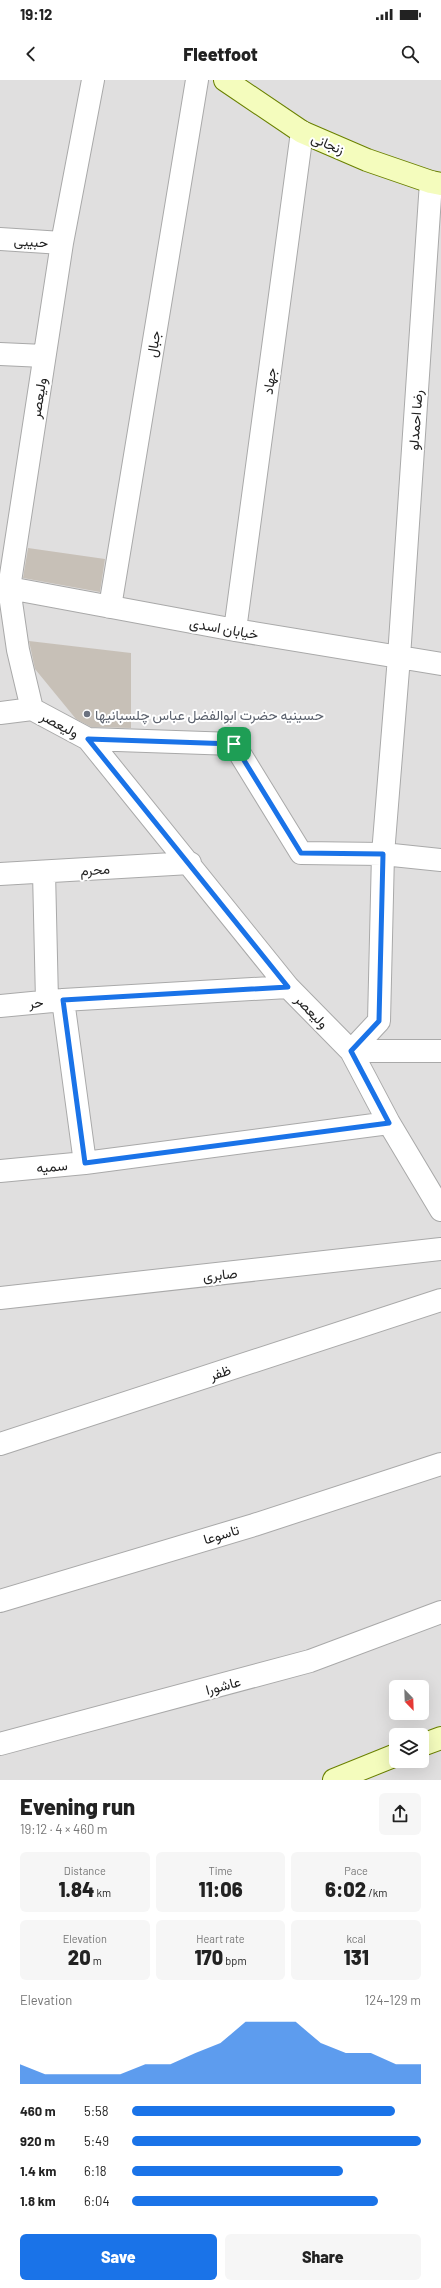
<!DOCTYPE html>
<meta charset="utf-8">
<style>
body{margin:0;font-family:Barlow,Vazirmatn,sans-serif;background:#f6f6f6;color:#222;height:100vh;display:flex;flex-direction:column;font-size:15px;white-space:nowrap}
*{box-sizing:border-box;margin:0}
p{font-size:13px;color:#767676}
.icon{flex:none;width:22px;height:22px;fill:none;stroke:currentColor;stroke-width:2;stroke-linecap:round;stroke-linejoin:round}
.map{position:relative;height:1700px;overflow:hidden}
.sheet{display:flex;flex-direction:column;background:#fff;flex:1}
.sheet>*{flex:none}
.needle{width:26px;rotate:157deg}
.tools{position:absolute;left:389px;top:1600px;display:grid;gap:8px}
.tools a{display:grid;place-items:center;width:40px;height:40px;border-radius:6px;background:#fff;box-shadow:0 4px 16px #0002;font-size:20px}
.pin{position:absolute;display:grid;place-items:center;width:34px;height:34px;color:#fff;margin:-17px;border-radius:8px;box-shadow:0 2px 6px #0006}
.round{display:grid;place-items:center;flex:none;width:42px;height:42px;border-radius:6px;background:#f6f6f6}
.head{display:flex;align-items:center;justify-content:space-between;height:68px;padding:0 20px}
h1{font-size:22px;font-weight:800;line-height:30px}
.figures{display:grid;grid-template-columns:repeat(3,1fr);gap:6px;height:68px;padding:4px 20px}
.figures div{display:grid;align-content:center;border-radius:6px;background:#f6f6f6;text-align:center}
.figures b{font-size:20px;font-weight:800}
.figures small{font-size:11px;font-weight:400}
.figures p{font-size:11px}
.chart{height:112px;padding:8px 20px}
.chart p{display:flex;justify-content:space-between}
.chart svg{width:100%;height:72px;margin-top:4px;fill:#1a73e8;opacity:.7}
.button{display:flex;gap:8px;margin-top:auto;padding:8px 20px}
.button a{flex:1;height:46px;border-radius:6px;background:#1a73e8;color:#fff;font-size:16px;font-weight:800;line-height:46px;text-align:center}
.button a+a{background:#f6f6f6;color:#222}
ul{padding:0 20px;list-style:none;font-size:13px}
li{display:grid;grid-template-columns:64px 48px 1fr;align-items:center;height:30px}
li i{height:10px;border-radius:5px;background:#1a73e8}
.status{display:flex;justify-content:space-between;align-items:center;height:28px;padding:0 20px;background:#fff;direction:ltr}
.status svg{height:11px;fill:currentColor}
header{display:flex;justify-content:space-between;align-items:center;height:52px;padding:0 20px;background:#fff;font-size:18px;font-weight:800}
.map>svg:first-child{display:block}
.residential{fill:#e0dfdf;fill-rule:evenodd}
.building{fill:#c7c0b7}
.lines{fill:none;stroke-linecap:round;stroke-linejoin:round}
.street-casing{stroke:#a9a9a9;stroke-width:24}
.secondary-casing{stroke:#6a8101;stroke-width:24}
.street{stroke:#fff;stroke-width:22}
.secondary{stroke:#f4fcbd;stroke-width:22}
.route-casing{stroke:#fff;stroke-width:8}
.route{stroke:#1a73e8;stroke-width:5}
.worship-dot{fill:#6b7280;stroke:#fff;stroke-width:1.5}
.labels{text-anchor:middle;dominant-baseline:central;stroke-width:4;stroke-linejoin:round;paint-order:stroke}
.street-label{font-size:14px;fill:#222;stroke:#fff}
.worship-label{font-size:14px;fill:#5b616d;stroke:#fff;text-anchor:start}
</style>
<div class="status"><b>19:12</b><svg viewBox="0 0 49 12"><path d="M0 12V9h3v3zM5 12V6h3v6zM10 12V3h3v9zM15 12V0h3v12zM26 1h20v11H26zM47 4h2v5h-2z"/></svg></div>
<header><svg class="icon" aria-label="back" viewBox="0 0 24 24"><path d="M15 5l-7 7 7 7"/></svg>Fleetfoot<svg class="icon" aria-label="search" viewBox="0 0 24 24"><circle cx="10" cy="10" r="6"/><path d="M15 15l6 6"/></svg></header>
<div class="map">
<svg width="441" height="1700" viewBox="0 0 441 1700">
<rect width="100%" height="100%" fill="#f2f0e9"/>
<path class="residential" d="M0,0H441V1700H0ZM396,1607H422V1633H396ZM396,1655H422V1681H396Z"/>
<path class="building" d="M28,468L105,479L100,512L23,498Z
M29,561L131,573V648L91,647L76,639L35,589Z"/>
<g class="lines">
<g class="street-casing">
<path id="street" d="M93,0L62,163L9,508L18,570L32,629L88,659L288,907L351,971L389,1043L441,1130
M0,159L62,163
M0,274L44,276
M9,508L235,550L441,584
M110,527L197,0
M235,550L302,52
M0,633L32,629
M88,659L234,664L301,773L383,774L441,780
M44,792L47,921
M0,794L190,783
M63,920L85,1083
M0,926L63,920L288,907
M351,971L379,941L383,774L399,577L431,102
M351,971H441
M0,1091L85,1083L389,1043
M0,1218L441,1169
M0,1364L441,1220
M0,1521L254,1445L441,1384
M0,1664L310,1581L441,1532"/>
</g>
<g class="secondary-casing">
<path id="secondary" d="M225,0L302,52L367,80L431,102L441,104
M422,1665L441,1658
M334,1700L396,1675"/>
</g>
<use href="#street" class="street"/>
<use href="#secondary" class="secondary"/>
</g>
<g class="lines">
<g class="route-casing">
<path id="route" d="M88,659L234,664L301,773L383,774L379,941L351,971L389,1043L85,1083L63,920L288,907Z"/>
</g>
<use href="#route" class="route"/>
</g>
<circle class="worship-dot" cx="87" cy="634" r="4"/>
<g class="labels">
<g class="street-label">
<text transform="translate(328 63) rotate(23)">زنجانی</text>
<text transform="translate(31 161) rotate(4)">حبیبی</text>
<text transform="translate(153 264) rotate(-81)">جبال</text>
<text transform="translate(269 301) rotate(-82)">جهاد</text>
<text transform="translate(38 318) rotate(-81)">ولیعصر</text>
<text transform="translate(415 340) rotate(-86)">رضا احمدلو</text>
<text transform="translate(224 548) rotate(10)">خیابان اسدی</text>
<text transform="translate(60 644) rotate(28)">ولیعصر</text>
<text transform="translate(95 789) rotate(-4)">محرم</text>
<text transform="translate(36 922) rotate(-6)">حر</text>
<text transform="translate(312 931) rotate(46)">ولیعصر</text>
<text transform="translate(52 1086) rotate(-5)">سمیه</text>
<text transform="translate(220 1194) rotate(-6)">صابری</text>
<text transform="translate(220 1292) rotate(-18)">ظفر</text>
<text transform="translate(221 1454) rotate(-17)">تاسوعا</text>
<text transform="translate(223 1605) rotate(-15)">عاشورا</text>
</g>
<g class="worship-label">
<text x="95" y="634">حسینیه حضرت ابوالفضل عباس چلسبانیها</text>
</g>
</g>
</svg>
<div class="tools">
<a><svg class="needle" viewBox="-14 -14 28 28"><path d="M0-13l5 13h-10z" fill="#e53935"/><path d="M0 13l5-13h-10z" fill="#767676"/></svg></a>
<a><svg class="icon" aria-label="layers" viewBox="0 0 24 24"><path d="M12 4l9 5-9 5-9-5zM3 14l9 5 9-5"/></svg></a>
</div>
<div class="pin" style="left:234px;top:664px;background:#1e9e55"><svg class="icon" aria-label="arrive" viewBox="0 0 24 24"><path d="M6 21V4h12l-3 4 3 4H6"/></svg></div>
</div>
<section class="sheet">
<div class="head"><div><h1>Evening run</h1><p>19:12 · 4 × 460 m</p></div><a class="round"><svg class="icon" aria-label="share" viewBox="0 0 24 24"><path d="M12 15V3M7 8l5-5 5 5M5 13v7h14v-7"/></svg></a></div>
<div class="figures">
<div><p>Distance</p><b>1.84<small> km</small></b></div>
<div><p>Time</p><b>11:06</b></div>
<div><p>Pace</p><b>6:02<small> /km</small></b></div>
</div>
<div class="figures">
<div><p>Elevation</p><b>20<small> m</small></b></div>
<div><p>Heart rate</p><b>170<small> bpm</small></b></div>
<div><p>kcal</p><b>131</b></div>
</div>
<div class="chart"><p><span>Elevation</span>124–129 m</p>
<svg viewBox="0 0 160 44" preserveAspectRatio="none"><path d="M0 44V32L10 38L20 38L30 38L40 38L50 32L60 32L70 25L80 19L90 6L100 6L110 6L120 19L130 25L140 25L150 32L160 32V44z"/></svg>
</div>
<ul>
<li><b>460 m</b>5:58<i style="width:91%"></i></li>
<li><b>920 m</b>5:49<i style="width:100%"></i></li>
<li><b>1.4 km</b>6:18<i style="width:73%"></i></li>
<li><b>1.8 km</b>6:04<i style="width:85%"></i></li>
</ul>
<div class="button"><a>Save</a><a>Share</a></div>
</section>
